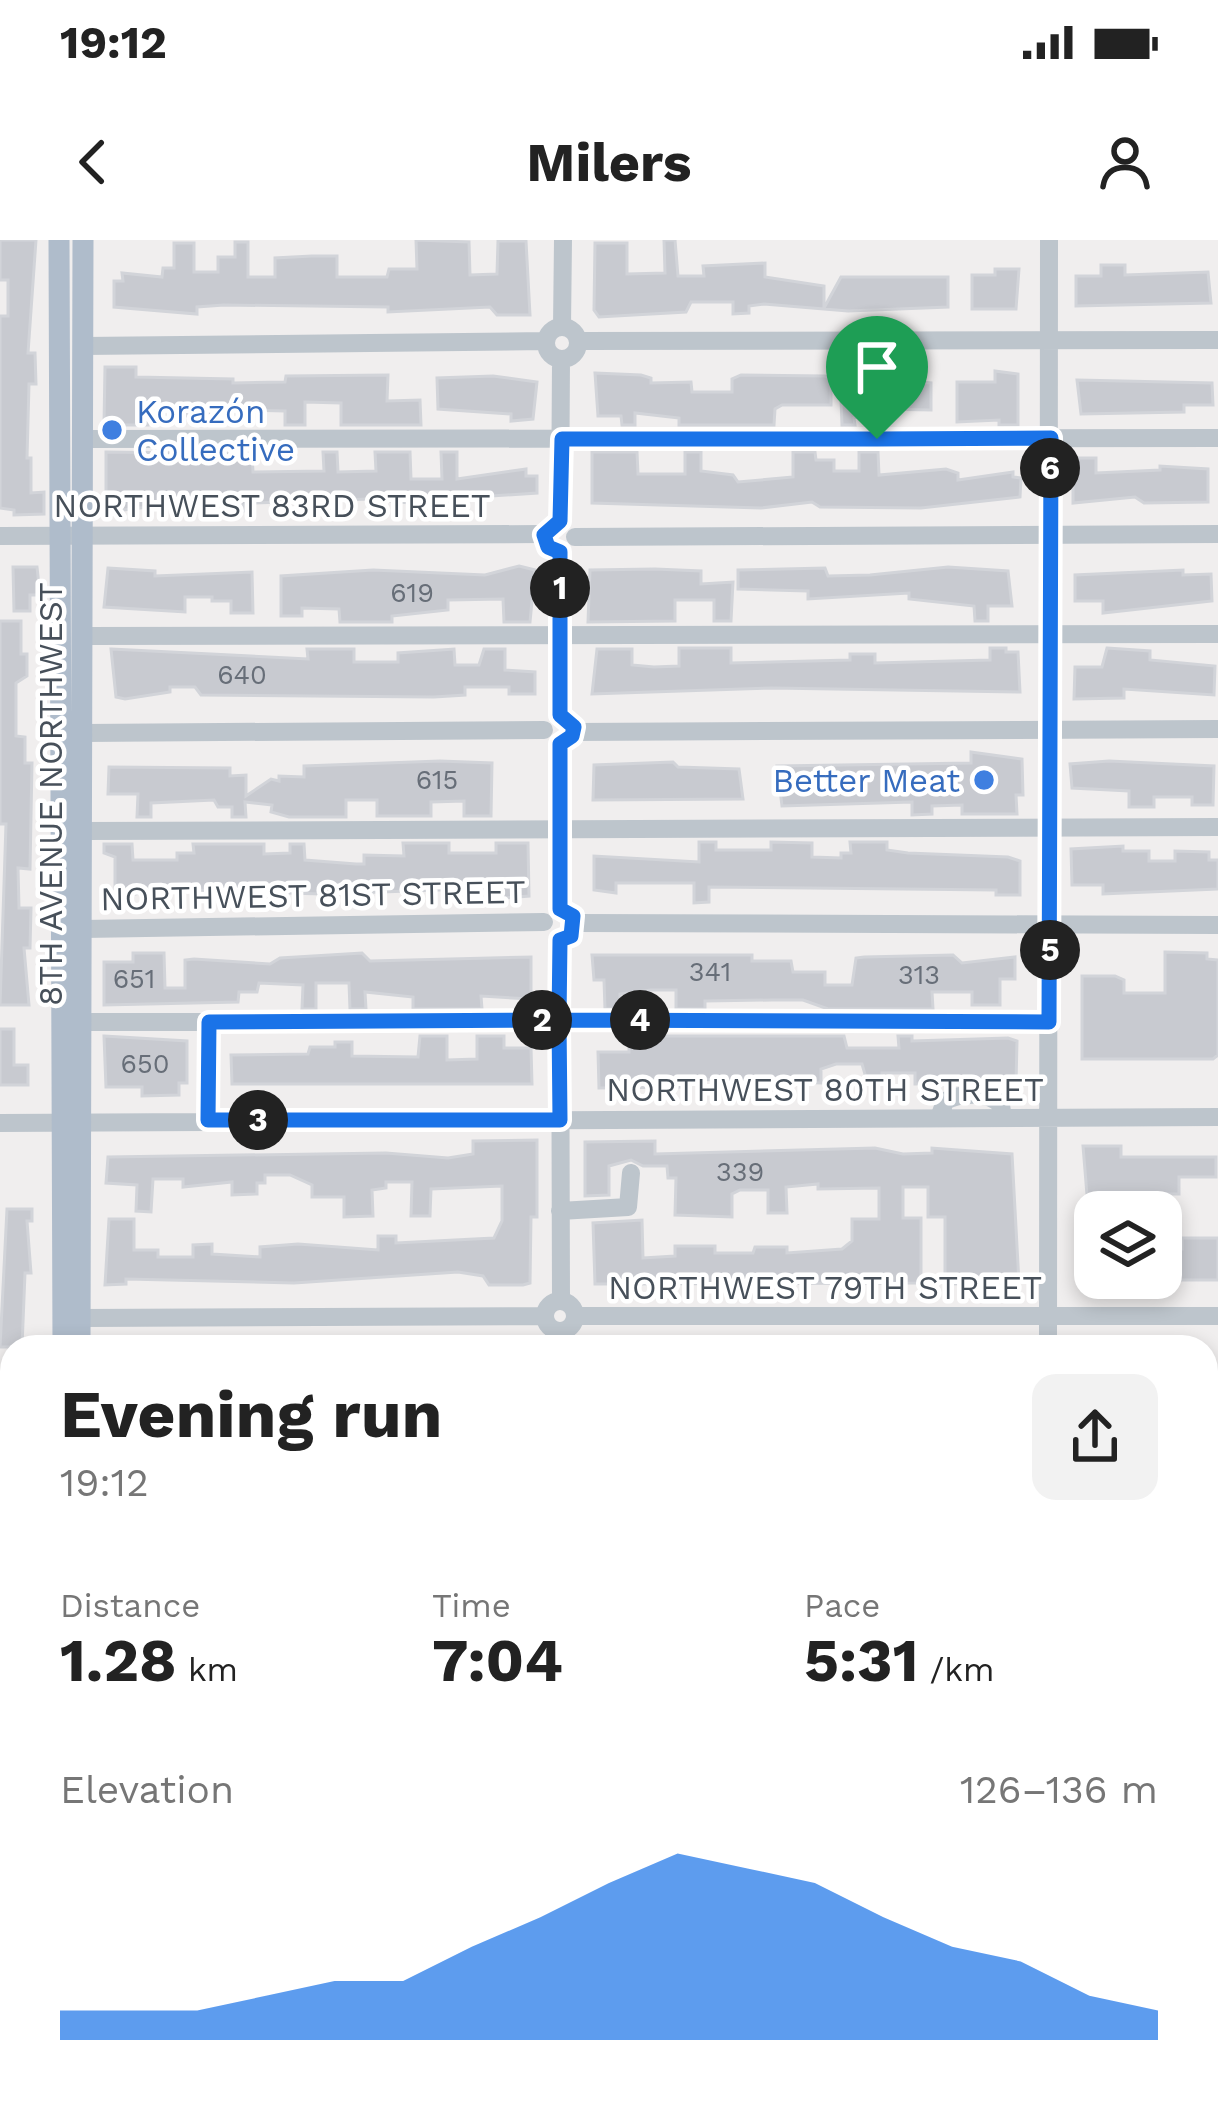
<!DOCTYPE html>
<meta charset="utf-8">
<style>
body{margin:0;font-family:"Work Sans",sans-serif;background:#f2f2f2;color:#222;height:100vh;display:flex;flex-direction:column;font-size:45px;white-space:nowrap}
*{box-sizing:border-box;margin:0}
p{font-size:39px;color:#767676}
.icon{flex:none;width:66px;height:66px;fill:none;stroke:currentColor;stroke-width:2;stroke-linecap:round;stroke-linejoin:round}
.map{position:relative;flex:1;overflow:hidden}
.sheet{position:absolute;left:0px;top:1095px;width:1218px;height:771px;display:flex;flex-direction:column;background:#fff;border-radius:36px 36px 0 0;box-shadow:0 6px 18px #0003}
.sheet>*{flex:none}
.buttons{position:absolute;left:1074px;top:951px;display:grid;gap:24px}
.buttons a{display:grid;place-items:center;width:108px;height:108px;border-radius:24px;background:#fff;box-shadow:0 6px 18px #0003;font-size:60px}
.pin{position:absolute;display:grid;place-items:center;width:102px;height:102px;color:#fff;margin:-123px -51px;border-radius:50% 50% 50% 0;rotate:-45deg;box-shadow:0 0 12px #0007}
.pin .icon{rotate:45deg}
.km{position:absolute;width:60px;height:60px;margin:-30px;border-radius:50%;background:#222;color:#fff;font-size:33px;line-height:60px;text-align:center}
.round{display:grid;place-items:center;flex:none;width:126px;height:126px;border-radius:24px;background:#f2f2f2}
.summary{display:flex;align-items:center;justify-content:space-between;height:204px;padding:0 60px}
h1{font-size:66px;font-weight:700;line-height:90px}
.stats{display:grid;grid-template-columns:repeat(3,1fr);gap:18px;height:204px;padding:12px 60px}
.stats div{display:grid;align-content:center}
.stats b{font-size:60px;font-weight:700}
.stats small{font-size:33px;font-weight:400}
.stats p{font-size:33px}
.chart{height:336px;padding:24px 60px}
.chart p{display:flex;justify-content:space-between}
.chart svg{width:100%;height:216px;margin-top:12px;fill:#1a73e8;opacity:.7}
.status{display:flex;justify-content:space-between;align-items:center;height:84px;padding:0 60px;background:#fff;direction:ltr}
.status svg{height:33px;fill:currentColor}
header{display:flex;justify-content:space-between;align-items:center;height:156px;padding:0 60px;background:#fff;font-size:54px;font-weight:700}
.map>svg:first-child{display:block}
.building{fill:#c8cad0;stroke:#d2d4d9;stroke-width:3}
.lines{fill:none;stroke-linecap:round;stroke-linejoin:round}
.minor{stroke:#bdc5cc;stroke-width:18}
.major{stroke:#afbccb;stroke-width:21}
.route-casing{stroke:#fff;stroke-width:24}
.route{stroke:#1a73e8;stroke-width:15}
.shop-dot{fill:#3f7fe0;stroke:#fff;stroke-width:4.5}
.labels{text-anchor:middle;dominant-baseline:central;stroke-width:9;stroke-linejoin:round;paint-order:stroke}
.number-label{font-size:27px;fill:#676e78}
.shop-label{font-size:33px;fill:#366cbe;stroke:#fff;text-anchor:start}
.street-label{font-size:33px;fill:#47505a;stroke:#fff}
</style>
<div class="status"><b>19:12</b><svg viewBox="0 0 49 12"><path d="M0 12V9h3v3zM5 12V6h3v6zM10 12V3h3v9zM15 12V0h3v12zM26 1h20v11H26zM47 4h2v5h-2z"/></svg></div>
<header><svg class="icon" aria-label="back" viewBox="0 0 24 24"><path d="M15 5l-7 7 7 7"/></svg>Milers<svg class="icon" aria-label="person" viewBox="0 0 24 24"><circle cx="12" cy="8" r="4"/><path d="M4 21q1-7 8-7t8 7"/></svg></header>
<div class="map">
<svg width="1218" height="1865" viewBox="0 0 1218 1865">
<rect width="100%" height="100%" fill="#f0eeee"/>
<path class="building" d="M0,0H36L28,113H35L36,144H29L27,218H31V253L44,252V274L14,275V270L0,268V76H8V40H0Z
M416,0L469,2L470,35L497,34L498,1H526L530,75H497L490,67L388,72V67L224,65L197,67V74L114,67V41H123L122,33L162,37L163,28H174V3H194V32H218V17H235V2H248V37H275V18L312,16H337V37H387L389,29H417Z
M664,0H675L678,36H704L703,26L765,23V37L824,46V68L841,37H948V67L848,71L764,64L749,66V73L733,74V62H691L686,72L599,77L594,70L595,3H627V34L665,33Z
M1101,25H1125V35L1208,32L1211,63L1076,66V36H1101Z
M995,29H1019L1016,69H972V35H995Z
M105,127H136V137L233,139V143L285,142L286,136L388,135L387,161L420,160L421,185H341V163L305,162V185H285V171L211,169L212,176H178V168H148V185H104Z
M995,131L1018,134V185H999V180L957,182V142H995Z
M595,133L641,135L651,138V143L691,142L692,152H732V139L741,135L825,136L831,139V165H782L775,169L774,185H679V178L635,173V185H622L621,176H598Z
M896,135V140L931,143V170L877,169L854,178L855,185H842L841,159H858V144L864,141Z
M493,136L537,142L533,179L511,181V174L438,169L437,138Z
M1077,140L1212,143L1213,165H1184V172L1081,174Z
M106,212L252,214L253,232L324,231L323,212H337L338,232L376,231L375,212H410L411,239H442L441,212H457V239L526,229V236H537V253L431,260L429,265L369,259L254,263L244,271L243,265H232V260L184,254V261L174,264L106,272Z
M592,212H637L638,234H685V212H701V231L733,235L738,242L793,237V212H815L816,220H834V231H859V212H878L879,235L946,229L958,233V240L1013,232V237L1021,238L1020,257L921,268L820,267L812,262L761,268L592,263Z
M1073,218H1096V233L1160,230V226L1208,229V262L1144,263L1135,257L1073,263Z
M519,326L535,330L530,382H504L503,359L448,360V370L392,376V382H340L339,369L302,368V376H281V336L373,330L485,335Z
M13,327H37L40,355H30V371H14Z
M948,327L1008,331L1012,366H988V381H975L974,366L909,359V353L808,359V351L738,349V330L825,328L828,336L870,335Z
M108,328L155,331V336L252,332L253,373H231V361H212V357H185V372L104,367Z
M655,329L701,331V344L733,342L731,381H714V360H675V381L588,382L590,330Z
M1183,330V335L1211,334L1212,361L1103,373V361H1075V335Z
M0,381H21V414H27V436L16,443V496L25,497V523H32L30,629L18,628L19,668H31L30,708H24L29,765H0L6,584H0Z
M679,408H731V423L850,420V414H875V423L990,420V408H1006V412H1018L1020,452L772,448L592,454L597,409H632V425L654,427L679,426Z
M1107,408L1150,411V420L1215,426L1214,455L1124,449V458L1074,459L1075,427H1102Z
M111,409L308,419L307,409H354V422H398V413L454,409L455,425H479L484,409H505V430L535,432V454H509V447H465V455L434,457L201,455L195,447H170V452L125,459L116,457Z
M971,512L1022,519L1023,555H1016L1017,574H962V565L932,566V574L912,575V562L782,566L777,526L971,523Z
M440,521L492,523L491,576H464V561L431,562V576H377V560H346V577H289L271,572L272,565L245,562L246,577H232V567H218L214,560L151,563V577H137L138,554H108L109,527L230,528V536L246,535V556L271,539L279,541V536L304,537V526Z
M1109,521L1214,526L1213,565H1192V557H1154V567H1129V551L1072,548L1070,524Z
M673,522L678,527L739,529L743,559L593,560L594,525Z
M699,602H716V610H771V602L812,603V617L841,618V613H851L850,602H887V610L908,613L1008,617L1020,621V655H996V650L709,647V662L694,663V643H616V653L594,650V616L699,622Z
M403,603H449V613H496V603H528L529,656L492,659V650L468,649L322,654L161,649L115,658V617L104,613V604H132L133,620H177V613H194L193,604H264V614L290,613V604H304L305,620L356,624H364V615L404,616Z
M1123,606V611H1149V621H1175V611L1209,612V620H1218V649L1103,654V645H1072L1071,609Z
M1165,712L1207,713V719L1218,720V815L1213,819H1082V736H1115L1124,740V753H1165Z
M133,713H164L165,748H185V720L194,719L270,724L280,718L362,713L370,721L531,717V752L529,759L481,756L482,769H413V757L365,752L366,769H350L349,743H316V769H302L303,745L259,743L257,752H239L238,762L104,765V722H133Z
M592,715H752V721H791L793,732H825V745H852L856,718L864,717L953,715L962,723L1015,717V739H1000V765H972V752H932L933,769H828L803,760H772L705,761V769H676V750H651L620,754V769H605L604,740H594Z
M0,789H14V825H28V845H0Z
M104,796L187,801V843H179V855L142,856V847H106Z
M420,796H447V820L477,819V796H504V808H531L532,844H232L231,815L308,814L310,807H335V802H352V816L418,817Z
M641,796H844L847,808H899L898,796H912V801L1008,798L1017,801L1016,843L915,844V833H882V841H867L862,824H836L821,829V843L684,839L683,847L599,848L598,812H629V798Z
M537,900V977H531L530,1043L523,1045H489L483,1036L458,1032L294,1043L126,1039V1044L105,1045L109,979H134V1010H158V1017H193V1005L212,1004V1014L260,1017V1007L298,1004L378,1010V996H396V1003L494,998L502,981V946L431,949L430,976H411L412,942H386V948L372,950L373,976L344,977V957H312V945L290,935H265V943H257V954L232,955V942L183,947V939H153L151,972L136,971L137,945L106,943L108,917L386,913L448,918L473,914V901Z
M655,901V914L875,908L903,914L932,913V908L1012,914L1019,1043L945,1044V977H928V947H903V978H921V1043L595,1044L593,983L642,980L643,1018L675,1016V1006H715V1013H753L755,1007H787V1013L842,1009L852,1001V979H879V948L818,949V944L786,947L787,973H768V950H740L732,954V977L675,975L676,938H668L667,926H643L631,920L609,926V955L585,956V902Z
M1083,906H1121V917H1216V937H1179V954H1126L1118,967H1088Z
M7,969H32V981H27L31,1033H25L22,1107H0Z
M1182,998H1218V1040H1161V1009H1182Z"/>
<g class="lines">
<path class="minor" d="M546 103a16 16 0 1 1 32 0a16 16 0 1 1-32 0Z
M562,87L563,0
M578,101L1218,100
M83,106L546,101
M83,199L1218,198
M560,281L561,120
M0,296L544,294
M575,297L1218,294
M83,396L1218,394
M560,475V312
M573,492L1218,489
M83,493L544,490
M560,504V669
M83,591L1218,587
M575,683L1218,685
M83,689L544,682
M560,700L561,1061
M83,782H1049
M939,878L945,861C961,853 988,851 1001,865L1003,878
M208,881L209,782
M0,883L1218,877
M560,971L628,967L631,933
M545 1076a15 15 0 1 1 30 0a15 15 0 1 1-30 0Z
M575,1076H1218
M80,1078L545,1076
M1048,1107L1049,0
M1206,1274H1218
M0,1373H12
M1206,1469H1218
M1206,1668H1218
M573,1861L1218,1859
M0,1863L545,1860"/>
<path class="major" d="M59,0L63,1107
M80,1107L83,0
M78,1865V1854"/>
</g>
<g class="lines">
<g class="route-casing">
<path id="route" d="M877,199H562L560,281L544,295L548,307L560,312V475L574,487L572,496L560,504V669L573,676L571,696L560,700L559,780L209,782L208,880H560L559,780L1049,782L1051,198L877,199"/>
</g>
<use href="#route" class="route"/>
</g>
<g class="shop-dot">
<circle cx="112" cy="190" r="12"/>
<circle cx="984" cy="540" r="12"/>
</g>
<g class="labels">
<g class="number-label">
<text x="412" y="353">619</text>
<text x="242" y="435">640</text>
<text x="437" y="540">615</text>
<text x="710" y="732">341</text>
<text x="919" y="735">313</text>
<text x="134" y="739">651</text>
<text x="145" y="824">650</text>
<text x="740" y="932">339</text>
</g>
<g class="shop-label">
<text x="136" y="171">Korazón<tspan x="136" dy="38">Collective</tspan></text>
<text x="960" y="540" text-anchor="end">Better Meat</text>
</g>
<g class="street-label">
<text x="272" y="265">NORTHWEST 83RD STREET</text>
<text transform="translate(50 554) rotate(-90)">8TH AVENUE NORTHWEST</text>
<text transform="translate(313 655) rotate(-1)">NORTHWEST 81ST STREET</text>
<text x="825" y="849">NORTHWEST 80TH STREET</text>
<text x="825" y="1047">NORTHWEST 79TH STREET</text>
</g>
</g>
</svg>
<div class="buttons">
<a><svg class="icon" aria-label="layers" viewBox="0 0 24 24"><path d="M12 4l9 5-9 5-9-5zM3 14l9 5 9-5"/></svg></a>
</div>
<div class="pin" style="left:877px;top:199px;background:#1e9e55"><svg class="icon" aria-label="arrive" viewBox="0 0 24 24"><path d="M6 21V4h12l-3 4 3 4H6"/></svg></div>
<b class="km" style="left:560px;top:348px">1</b>
<b class="km" style="left:542px;top:780px">2</b>
<b class="km" style="left:258px;top:880px">3</b>
<b class="km" style="left:640px;top:780px">4</b>
<b class="km" style="left:1050px;top:710px">5</b>
<b class="km" style="left:1050px;top:228px">6</b>
<section class="sheet">
<div class="summary"><div><h1>Evening run</h1><p>19:12</p></div><a class="round"><svg class="icon" aria-label="share" viewBox="0 0 24 24"><path d="M12 15V3M7 8l5-5 5 5M5 13v7h14v-7"/></svg></a></div>
<div class="stats">
<div><p>Distance</p><b>1.28<small> km</small></b></div>
<div><p>Time</p><b>7:04</b></div>
<div><p>Pace</p><b>5:31<small> /km</small></b></div>
</div>
<div class="chart"><p><span>Elevation</span>126–136 m</p>
<svg viewBox="0 0 160 44" preserveAspectRatio="none"><path d="M0 44V38L10 38L20 38L30 35L40 32L50 32L60 25L70 19L80 12L90 6L100 9L110 12L120 19L130 25L140 28L150 35L160 38V44z"/></svg>
</div>
</section>
</div>
